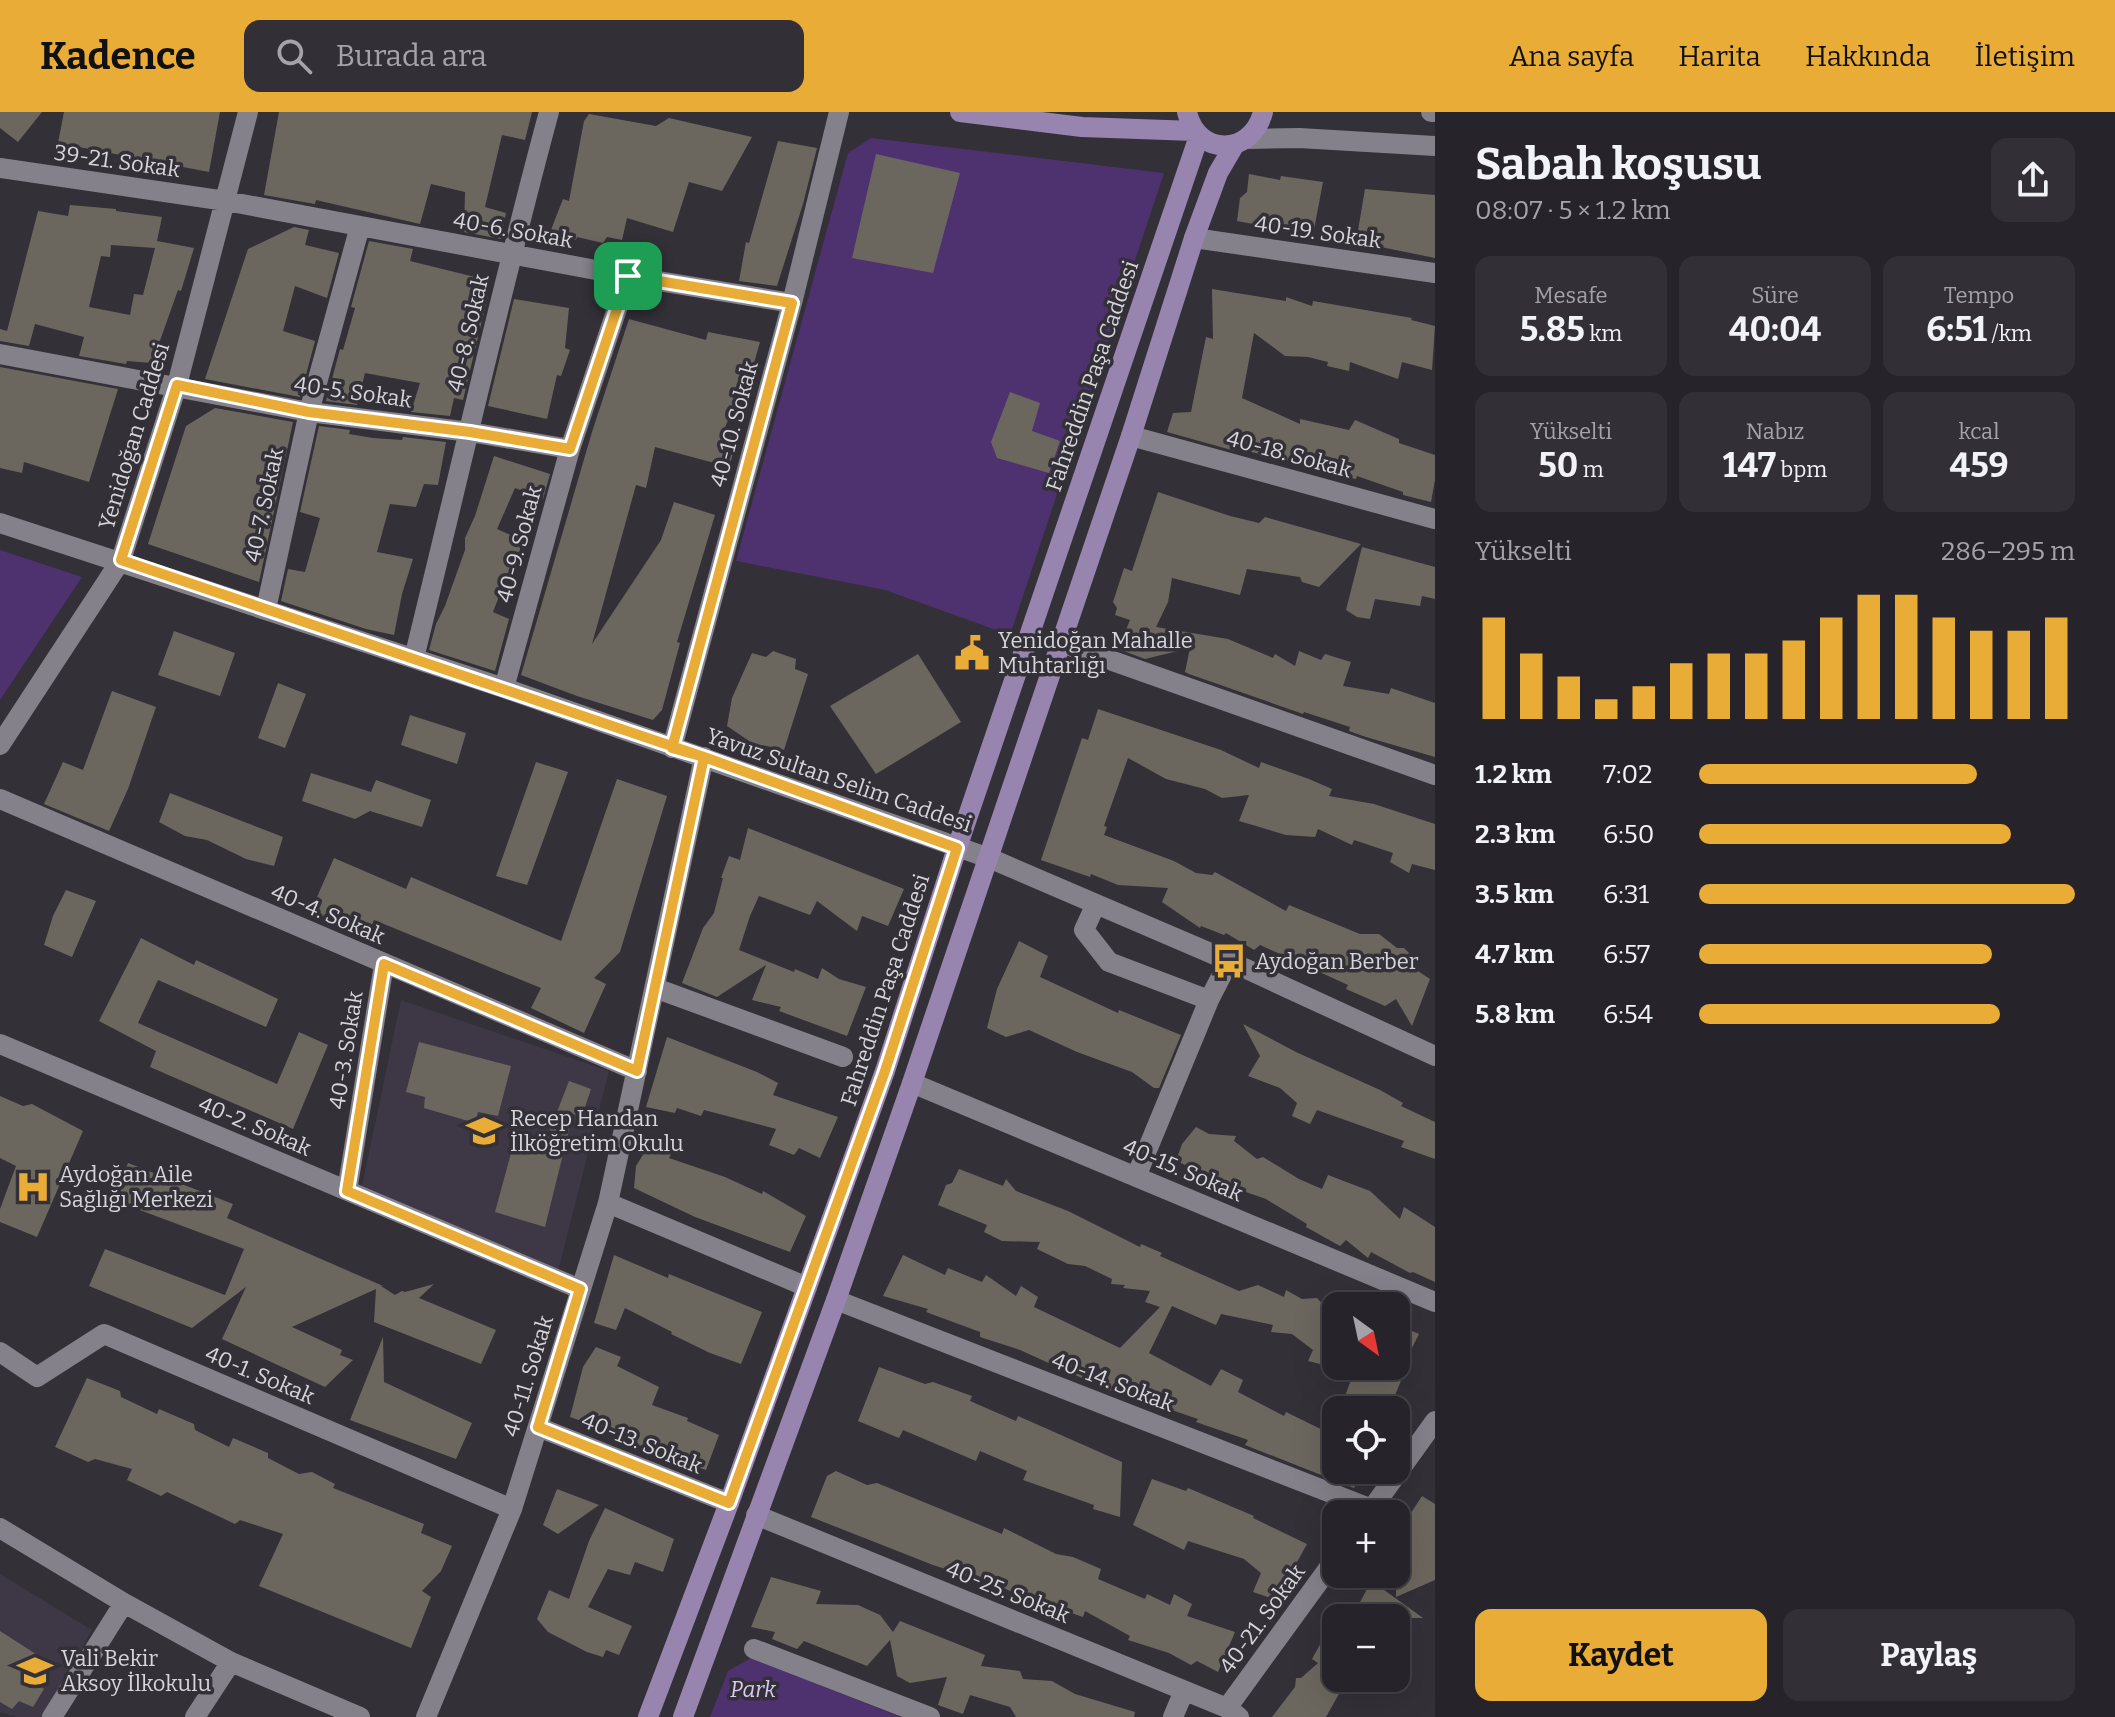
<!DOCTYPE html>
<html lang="tr">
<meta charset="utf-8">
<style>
body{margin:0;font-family:Bitter,serif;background:#323036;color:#f1f3f6;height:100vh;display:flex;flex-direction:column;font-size:30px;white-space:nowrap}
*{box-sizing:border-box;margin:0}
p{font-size:26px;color:#a4a4a8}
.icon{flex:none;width:44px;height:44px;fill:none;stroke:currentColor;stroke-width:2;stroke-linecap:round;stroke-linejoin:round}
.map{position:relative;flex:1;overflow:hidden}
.side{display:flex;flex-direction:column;background:#26242a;width:680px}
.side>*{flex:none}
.needle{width:52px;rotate:147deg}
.fabs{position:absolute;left:1322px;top:1180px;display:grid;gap:16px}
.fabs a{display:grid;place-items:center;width:88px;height:88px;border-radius:16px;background:#26242a;box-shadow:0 8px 32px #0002,0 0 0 2px #424147;font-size:40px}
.pin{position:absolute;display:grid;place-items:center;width:68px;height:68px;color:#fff;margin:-34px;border-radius:16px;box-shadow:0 4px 12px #0006}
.round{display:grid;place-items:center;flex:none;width:84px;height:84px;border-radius:16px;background:#323036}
.headline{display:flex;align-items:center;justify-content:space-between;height:136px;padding:0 40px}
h1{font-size:44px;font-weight:700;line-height:60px}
.metrics{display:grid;grid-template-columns:repeat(3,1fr);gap:12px;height:136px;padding:8px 40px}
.metrics div{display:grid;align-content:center;border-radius:16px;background:#323036;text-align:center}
.metrics b{font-size:34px;font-weight:700}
.metrics small{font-size:22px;font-weight:400}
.metrics p{font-size:22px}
.chart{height:224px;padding:16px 40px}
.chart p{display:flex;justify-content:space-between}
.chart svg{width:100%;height:144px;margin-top:8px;stroke:#e8ac37;stroke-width:6}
.primary-button{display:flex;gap:16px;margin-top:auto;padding:16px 40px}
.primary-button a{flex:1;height:92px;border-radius:16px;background:#e8ac37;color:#111;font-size:32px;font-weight:700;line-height:92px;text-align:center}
.primary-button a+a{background:#323036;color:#f1f3f6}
ul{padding:0 40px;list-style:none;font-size:26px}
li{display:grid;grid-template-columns:128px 96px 1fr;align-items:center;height:60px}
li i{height:20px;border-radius:10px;background:#e8ac37}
header{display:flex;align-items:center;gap:48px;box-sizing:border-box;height:112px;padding:0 40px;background:#e8ac37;color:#111}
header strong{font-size:38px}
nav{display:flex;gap:44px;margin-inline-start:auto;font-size:28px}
.search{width:560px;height:72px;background:#323036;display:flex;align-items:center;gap:20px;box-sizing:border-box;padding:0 28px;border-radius:16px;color:#a4a4a8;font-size:30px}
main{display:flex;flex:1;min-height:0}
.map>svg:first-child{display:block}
.built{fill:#3e3846}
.green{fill:#4e316f}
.building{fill:#6c675e;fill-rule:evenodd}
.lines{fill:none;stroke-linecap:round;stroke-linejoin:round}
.minor{stroke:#84818a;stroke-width:20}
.major{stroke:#9785af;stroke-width:20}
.route-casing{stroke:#fff;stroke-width:16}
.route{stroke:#e8ac37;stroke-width:10}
.labels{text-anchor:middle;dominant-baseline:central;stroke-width:7;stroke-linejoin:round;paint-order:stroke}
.street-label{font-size:22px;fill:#d7d5da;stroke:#333038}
.poi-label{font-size:22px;fill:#d7d5da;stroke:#333038;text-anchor:start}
.park-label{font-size:22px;font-style:italic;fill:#d9c9f2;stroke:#333038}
</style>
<header>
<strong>Kadence</strong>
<div class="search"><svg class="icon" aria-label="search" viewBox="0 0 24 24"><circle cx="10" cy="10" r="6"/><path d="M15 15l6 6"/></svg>Burada ara</div>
<nav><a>Ana sayfa</a><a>Harita</a><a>Hakkında</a><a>İletişim</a></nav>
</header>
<main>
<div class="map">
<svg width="1435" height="1605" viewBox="0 0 1435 1605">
<rect width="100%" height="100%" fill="#333038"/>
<path class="built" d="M401,888L609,959L558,1159L361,1079Z
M0,1462L92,1518L45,1605H16L0,1600Z"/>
<path class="green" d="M871,26L1164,61L1010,523L885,478L736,449L848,41Z
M0,438L82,465L0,588Z
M751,1546L900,1605H710L728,1559Z"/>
<path class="building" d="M0,0H42L18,30L0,16Z
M64,0H220L209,60L58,31Z
M279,0H532L525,28L502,23L485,95L506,101L501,127L464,120L465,80L431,72L420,112L316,88L315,92L264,83Z
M589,2L656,14L669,6L752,25L722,79L689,70L673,120L627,106L622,128L607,125L603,131L577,125L576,128L549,123L563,87L569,89L584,9Z
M778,29L817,36L803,92L777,174L739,169L746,130L749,131Z
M876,42L960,61L933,161L852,146Z
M1249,62L1280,68L1281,64L1323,70L1313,123L1237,109L1240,86L1247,80Z
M1365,77L1435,83V146L1356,130Z
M70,93L116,97V99L162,105L157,129L194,136L181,179L178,178L152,251L127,249L126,252L79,244L84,225L35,212L29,234L0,229V217L7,219L38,99L68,104ZM111,133L155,136L143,183L134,182L130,203L89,195L101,144L110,145Z
M294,115L309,118L305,133L339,141L327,186L295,174L283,219L315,229L300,285L205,267L248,137Z
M369,129L413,137L410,149L487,168L484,183H488L463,288L454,286L450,304L411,300L420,271L365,261L357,293L326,289L340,237L343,238L355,196L351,195Z
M1212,177L1286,189V185L1312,194L1313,189L1412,206L1411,208L1435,214L1432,258L1402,250L1398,267L1350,250L1349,259L1327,254L1328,250L1308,245L1285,244L1254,221L1242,286L1300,312V307L1349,318L1355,308L1399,327V331L1435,343V368L1431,390L1403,383V380L1357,364L1356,367L1314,358L1289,349L1235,336V339L1167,320L1173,301L1191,300L1206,225L1213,227Z
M514,187L569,196L565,236L570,238L561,264L557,263L547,307L488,294Z
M629,207L706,228L708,220L760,230L746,279L734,276L733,297L722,322L738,325L729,355L655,335L646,376L636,373L592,532L661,428L674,390L715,403L677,530L680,531L662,598L653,608L577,584L521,563L592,320Z
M0,255L118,277L89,370L24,350L22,361L0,356Z
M1010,280L1040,291L1032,319L1060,329L1049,361L997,346L991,330Z
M215,296L293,310L259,470L148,432L186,314Z
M319,314L350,318L349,322L373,326L402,328L403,325L446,330L438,373L424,372L416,395L390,392L377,440L413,447L402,482L394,523L366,517L281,489L288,457L305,460L320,406L300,400Z
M494,344L550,362L543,387L515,376L497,417L520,427V438L510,456L493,500L509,507L495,559L429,538L436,512L445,494L465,438V426L475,404Z
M1158,380L1230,404L1259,411L1265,405L1361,432L1319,475L1302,470L1300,465L1247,457L1240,483L1172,466L1168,490L1156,515L1228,527L1273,546L1275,542L1295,554L1299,539L1321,548L1325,542L1351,550L1343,574L1389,582L1391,576L1435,591V645L1366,625L1349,619L1350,615L1304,600L1303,602L1189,562L1185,560L1190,536L1145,547L1118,537L1130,508L1115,503L1117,496L1113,490L1124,456L1132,459Z
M1362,435L1435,455V487L1422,484L1420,494L1375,487L1370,507L1357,505L1346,498Z
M174,519L235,541L220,584L158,563Z
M773,539L796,547L795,557L808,562L784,638L762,633L761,637L727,614L732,586L752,541L766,545Z
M918,542L961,610L876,662L830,594Z
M278,571L306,582L285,636L258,626Z
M112,579L156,595L128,677L109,719L44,692L63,650L83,658Z
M1098,597L1221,638L1259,656L1261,650L1309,667L1332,677L1329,684L1374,692L1435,712V758L1412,752L1409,761L1390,750L1393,741L1354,728L1352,733L1318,717L1315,725L1286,723L1239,709L1249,683L1222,686L1205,677L1166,667L1128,646L1104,714L1107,715L1104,723L1174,749L1196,761L1212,763L1215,760L1286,799L1289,793L1360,822H1379L1397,836H1404L1412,844L1409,853L1430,867L1412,914L1396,887L1385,894L1346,877L1348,873L1260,833L1254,838L1226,821L1224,823L1201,814L1200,816L1162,790L1168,776L1118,773L1091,762L1090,765L1041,748L1082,626L1088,628Z
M410,603L466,621L457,652L401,633Z
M536,650L568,660L527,773L496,764Z
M311,661L371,680L376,668L431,688L422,715L370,699L355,707L302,689Z
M617,667L667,684L620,840L594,866L606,872L584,921L531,896L541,876L374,808L368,823L311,799L334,746L406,777L411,765L561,829Z
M170,681L283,725L274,754L246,747L207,728L185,724L159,710Z
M748,716L904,777L888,814L862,804L857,819L817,789L810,803L759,784L750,804L739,838L794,860L795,857L818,867L822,856L839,867L866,875L847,924L779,899L781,895L752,888L766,853L717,885L682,871L703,816L714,801L723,766H721L729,744L740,748Z
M66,778L96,789L72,845L44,833L53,804Z
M141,826L194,853L196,848L278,887L266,915L158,868L138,911L277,972L299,920L328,933L293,1017L150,955L156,939L99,909Z
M1019,829L1048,844L1040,865L1118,901L1119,898L1181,923L1159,976H1154L1132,960L1077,940L1029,918L1006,925L987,916L997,877Z
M1243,912L1296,940L1380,978L1403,991L1401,994L1435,1010V1047L1401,1035L1404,1029L1317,998L1310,1012L1292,1004L1297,991L1280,976L1248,964L1260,944Z
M667,925L757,960L778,971L773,983L838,1005L820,1046L799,1036L794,1043L769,1033L776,1017L704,998L701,1004L677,996L675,1001L646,995Z
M419,930L511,954L498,1004L478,1000L475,1011L424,996L425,985L406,980Z
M569,969L591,977L582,1004L573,1002L545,1115L495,1100L516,1023L545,1031Z
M0,984L23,994L32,992L83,1019L37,1125L0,1110V1097L16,1054L0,1046Z
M1196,1015L1209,1022L1236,1024L1234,1029L1257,1047L1263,1045L1299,1067L1322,1077L1328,1063L1370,1079L1400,1107L1404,1095L1435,1115V1170L1413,1160L1410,1161L1371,1140L1368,1146L1346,1128L1340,1134L1306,1115L1307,1112L1266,1087L1240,1078L1231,1081L1195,1064L1197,1058L1176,1049L1182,1032Z
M649,1033L671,1042L669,1046L725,1065L762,1082L763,1079L806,1104L790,1140L695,1105L634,1076L636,1054Z
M128,1051L233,1092L227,1106L383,1174H381L395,1183L402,1179L405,1180L434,1172L419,1186L496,1218L481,1252L374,1210L376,1177L292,1215L342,1238L340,1243L353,1248L325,1275L222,1227L246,1175L192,1216L89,1174L105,1137L225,1183L244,1137L113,1088Z
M959,1057L1003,1074L1006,1067L1016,1079L1068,1099L1140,1135L1141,1132L1162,1141L1160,1144L1239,1179L1258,1173L1284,1185L1286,1178L1302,1187L1317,1186L1327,1197L1336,1196V1256L1308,1249L1313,1238L1292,1222L1271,1220L1273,1213L1221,1202L1216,1213L1172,1194L1149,1241L1211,1274L1221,1257L1243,1268L1238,1280L1284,1304L1286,1300L1333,1323L1332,1344L1336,1346V1358H1364L1354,1376L1245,1333L1248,1328L1196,1310L1198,1307L1160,1294L1143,1293L1128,1281L1107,1278L1098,1251L1084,1267L1020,1238L980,1225V1220L926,1200L928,1197L883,1184L903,1143L945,1163L948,1156L982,1170L986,1163L1016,1184L1021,1174L1038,1185L1034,1195L1120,1236L1160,1195L1145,1190L1150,1179L1123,1176L1125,1173L1111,1172L1112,1167L1085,1154L1068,1152L1037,1137L1040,1130L1002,1129L984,1120L987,1113L938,1093L946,1073L952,1071Z
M614,1143L668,1166L669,1162L762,1200L741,1252L710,1241L671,1222L672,1220L625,1196L616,1218L594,1211Z
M1396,1212L1419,1222L1403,1254H1407L1389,1298H1340L1356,1254H1396Z
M383,1225L384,1270L472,1311L456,1347L350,1308Z
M596,1235L621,1245L617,1254L659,1275L652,1293L688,1306L687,1309L719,1323L706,1358L674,1348L618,1324L619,1322L570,1305L583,1255Z
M879,1255L925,1272L933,1270L972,1284L970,1289L1016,1309L1018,1304L1122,1350L1120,1405L1093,1397L1094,1393L1023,1368L1027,1359L980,1339L976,1349L903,1318L899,1326L858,1309Z
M87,1266L120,1279L121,1285L157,1302L159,1297L194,1312L195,1318L229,1335L233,1326L268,1341V1346L299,1362L312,1360L335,1372L333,1376L424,1412L421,1421L452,1434L441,1459L422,1479L431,1485L411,1536L259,1474L283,1422L240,1408L235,1412L167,1380L161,1384L127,1368L132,1357L95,1347L88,1350L55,1335Z
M836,1359L867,1373L877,1371L1002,1422L1004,1416L1056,1442L1073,1445L1101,1457L1098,1467L1145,1487L1147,1482L1170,1493L1174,1482L1192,1492L1187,1504L1235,1520L1218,1560L1197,1549L1191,1553L1169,1541L1128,1528L1130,1524L1085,1499L1083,1505L1054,1495L1052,1499L972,1461L970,1465L933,1453L811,1405L827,1364Z
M1152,1367L1186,1379L1188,1376L1254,1404L1253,1406L1307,1432L1276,1488L1253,1480L1261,1461L1244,1447L1188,1429L1184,1438L1133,1413Z
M557,1377L599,1393L558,1422L543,1413Z
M1422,1384L1435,1392V1468L1396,1485V1424Z
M605,1396L674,1427L663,1460L635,1450L630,1463L608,1457L588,1495L632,1514L619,1543L606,1538L603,1545L587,1540L548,1520L537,1507L549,1478L569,1487L589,1429Z
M771,1465L821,1479L816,1492L858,1493L880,1503L893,1520L900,1509L985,1543L981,1554L1020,1559L1023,1567L1052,1569L1075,1582L1135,1600L1134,1605H1016L1010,1595L970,1583L963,1602L938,1593L947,1565L910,1571L897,1564L890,1528L867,1554L804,1529L797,1537L772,1527L775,1520L751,1515Z
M1371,1469L1380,1475L1423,1506H1352Z
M1336,1504V1566H1348L1326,1605H1272L1295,1575L1296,1566H1301L1318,1551L1312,1547Z
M0,1519L42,1546L30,1567L44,1577L33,1595L19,1589L12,1597L0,1590Z"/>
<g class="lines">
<path class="minor" d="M1431,0H1435
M1247,27L1299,26L1435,34
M0,56L226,89L628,164L792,191
M1194,126L1435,161
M0,242L309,300L470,320L570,337
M1131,324L1435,407
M0,411L504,576L989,746L1229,849L1435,944
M266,497L309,300L360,114
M1059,530L1435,663
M414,546C459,364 500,181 549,0
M504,576L570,337L628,164
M0,633L121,448L177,273L248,0
M672,636L792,191L839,0
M0,687L637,959
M1096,792L1084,818L1109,850L1209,888
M655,876L843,945
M0,932L580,1177
M912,971L1435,1190
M1136,1065L1209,888L1229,849
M347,1079L384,852
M608,1091L807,1175
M836,1188L1372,1397
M0,1240L37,1265L104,1222L512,1397
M538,1315L729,1391
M1368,1402L1435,1309
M756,1403L1227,1596L1239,1605
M0,1416L124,1491L231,1550L360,1605
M754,1537L930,1605
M1227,1596L1336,1446
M52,1605L124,1491
M195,1605L231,1550
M426,1605L512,1397L608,1091L704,645
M1173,1605L1184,1579"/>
<path class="major" d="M960,0L1082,15L1194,19
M1187,0C1197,45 1252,44 1263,0
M648,1605L729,1391L885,959L957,736L1199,24
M683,1605L836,1188L912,971L1131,324L1194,126L1218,61L1235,32"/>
</g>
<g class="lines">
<g class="route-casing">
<path id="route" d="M628,164L570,337L470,320L309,300L177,273L121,448L704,645L637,959L384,852L347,1079L580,1177L538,1315L729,1391L885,959L957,736L704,645L672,636L792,191L628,164"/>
</g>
<use href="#route" class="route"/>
</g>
<defs>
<g id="civic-bare" transform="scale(2.76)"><path d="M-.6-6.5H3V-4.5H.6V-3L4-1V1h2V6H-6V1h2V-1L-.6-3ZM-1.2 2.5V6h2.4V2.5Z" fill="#e8ac37" stroke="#333038" stroke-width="2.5" paint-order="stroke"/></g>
<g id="bus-bare" transform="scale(2.76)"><path d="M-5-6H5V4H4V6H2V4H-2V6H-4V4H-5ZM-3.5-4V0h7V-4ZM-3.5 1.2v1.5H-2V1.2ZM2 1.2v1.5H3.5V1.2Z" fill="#e8ac37" stroke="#333038" stroke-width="2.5" paint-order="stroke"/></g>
<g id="school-bare" transform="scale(2.76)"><path d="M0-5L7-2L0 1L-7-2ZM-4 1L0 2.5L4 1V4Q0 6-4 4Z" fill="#e8ac37" stroke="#333038" stroke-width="2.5" paint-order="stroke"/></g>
<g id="hospital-bare" transform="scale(2.76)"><path d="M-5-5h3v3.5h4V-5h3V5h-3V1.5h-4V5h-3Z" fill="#e8ac37" stroke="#333038" stroke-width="2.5" paint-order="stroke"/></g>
</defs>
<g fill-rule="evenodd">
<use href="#civic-bare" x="972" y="541"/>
<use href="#bus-bare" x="1229" y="849"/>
<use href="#school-bare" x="484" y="1019"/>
<use href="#hospital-bare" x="33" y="1075"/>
<use href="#school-bare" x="35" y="1559"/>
</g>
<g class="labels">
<g class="street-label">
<text transform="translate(117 49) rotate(8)">39-21. Sokak</text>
<text transform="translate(513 118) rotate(10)">40-6. Sokak</text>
<text transform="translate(1318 120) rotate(8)">40-19. Sokak</text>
<text transform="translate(468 221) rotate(-77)">40-8. Sokak</text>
<text transform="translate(1092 264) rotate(-71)">Fahreddin Paşa Caddesi</text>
<text transform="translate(353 280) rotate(8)">40-5. Sokak</text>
<text transform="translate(734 312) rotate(-75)">40-10. Sokak</text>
<text transform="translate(134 324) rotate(-73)">Yenidoğan Caddesi</text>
<text transform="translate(1289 342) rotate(15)">40-18. Sokak</text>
<text transform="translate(264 393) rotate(-78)">40-7. Sokak</text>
<text transform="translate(519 432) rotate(-75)">40-9. Sokak</text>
<text transform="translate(839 668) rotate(19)">Yavuz Sultan Selim Caddesi</text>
<text transform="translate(328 802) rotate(23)">40-4. Sokak</text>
<text transform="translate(885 878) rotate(-72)">Fahreddin Paşa Caddesi</text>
<text transform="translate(346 938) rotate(-81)">40-3. Sokak</text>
<text transform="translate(255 1014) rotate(23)">40-2. Sokak</text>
<text transform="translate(1183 1058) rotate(23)">40-15. Sokak</text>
<text transform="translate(260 1263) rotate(23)">40-1. Sokak</text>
<text transform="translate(528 1264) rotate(-73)">40-11. Sokak</text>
<text transform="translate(1113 1270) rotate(21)">40-14. Sokak</text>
<text transform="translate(642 1331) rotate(22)">40-13. Sokak</text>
<text transform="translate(1008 1480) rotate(22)">40-25. Sokak</text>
<text transform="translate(1262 1507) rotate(-54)">40-21. Sokak</text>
</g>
<g class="poi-label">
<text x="998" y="528">Yenidoğan Mahalle<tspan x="998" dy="25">Muhtarlığı</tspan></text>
<text x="1255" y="849">Aydoğan Berber</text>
<text x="510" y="1006">Recep Handan<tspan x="510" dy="25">İlköğretim Okulu</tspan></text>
<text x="59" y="1062">Aydoğan Aile<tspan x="59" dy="25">Sağlığı Merkezi</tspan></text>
<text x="61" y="1546">Vali Bekir<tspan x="61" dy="25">Aksoy İlkokulu</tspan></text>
</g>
<g class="park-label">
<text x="753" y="1577">Park</text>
</g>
</g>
</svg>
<div class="fabs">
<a><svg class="needle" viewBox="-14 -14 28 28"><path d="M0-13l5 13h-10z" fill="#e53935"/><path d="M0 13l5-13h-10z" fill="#a4a4a8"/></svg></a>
<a><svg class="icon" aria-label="locate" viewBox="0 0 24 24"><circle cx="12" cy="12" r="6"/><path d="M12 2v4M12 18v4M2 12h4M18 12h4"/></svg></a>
<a>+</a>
<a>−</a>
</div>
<div class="pin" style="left:628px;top:164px;background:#1e9e55"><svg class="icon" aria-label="arrive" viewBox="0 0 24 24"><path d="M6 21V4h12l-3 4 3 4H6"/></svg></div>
</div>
<section class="side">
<div class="headline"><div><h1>Sabah koşusu</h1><p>08:07 · 5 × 1.2 km</p></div><a class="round"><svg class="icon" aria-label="share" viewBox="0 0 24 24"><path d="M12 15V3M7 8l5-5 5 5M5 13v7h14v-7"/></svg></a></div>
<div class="metrics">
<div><p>Mesafe</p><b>5.85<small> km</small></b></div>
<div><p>Süre</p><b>40:04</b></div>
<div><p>Tempo</p><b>6:51<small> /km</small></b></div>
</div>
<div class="metrics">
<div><p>Yükselti</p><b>50<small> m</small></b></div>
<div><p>Nabız</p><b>147<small> bpm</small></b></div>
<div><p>kcal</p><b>459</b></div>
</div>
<div class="chart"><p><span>Yükselti</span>286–295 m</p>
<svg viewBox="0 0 160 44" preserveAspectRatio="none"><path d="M5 44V13M15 44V24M25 44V31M35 44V38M45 44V34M55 44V27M65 44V24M75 44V24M85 44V20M95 44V13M105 44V6M115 44V6M125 44V13M135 44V17M145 44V17M155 44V13"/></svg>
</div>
<ul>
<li><b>1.2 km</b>7:02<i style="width:74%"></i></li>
<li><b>2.3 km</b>6:50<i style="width:83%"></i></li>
<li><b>3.5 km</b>6:31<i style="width:100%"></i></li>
<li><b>4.7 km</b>6:57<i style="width:78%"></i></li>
<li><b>5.8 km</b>6:54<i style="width:80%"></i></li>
</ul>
<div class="primary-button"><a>Kaydet</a><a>Paylaş</a></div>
</section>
</main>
